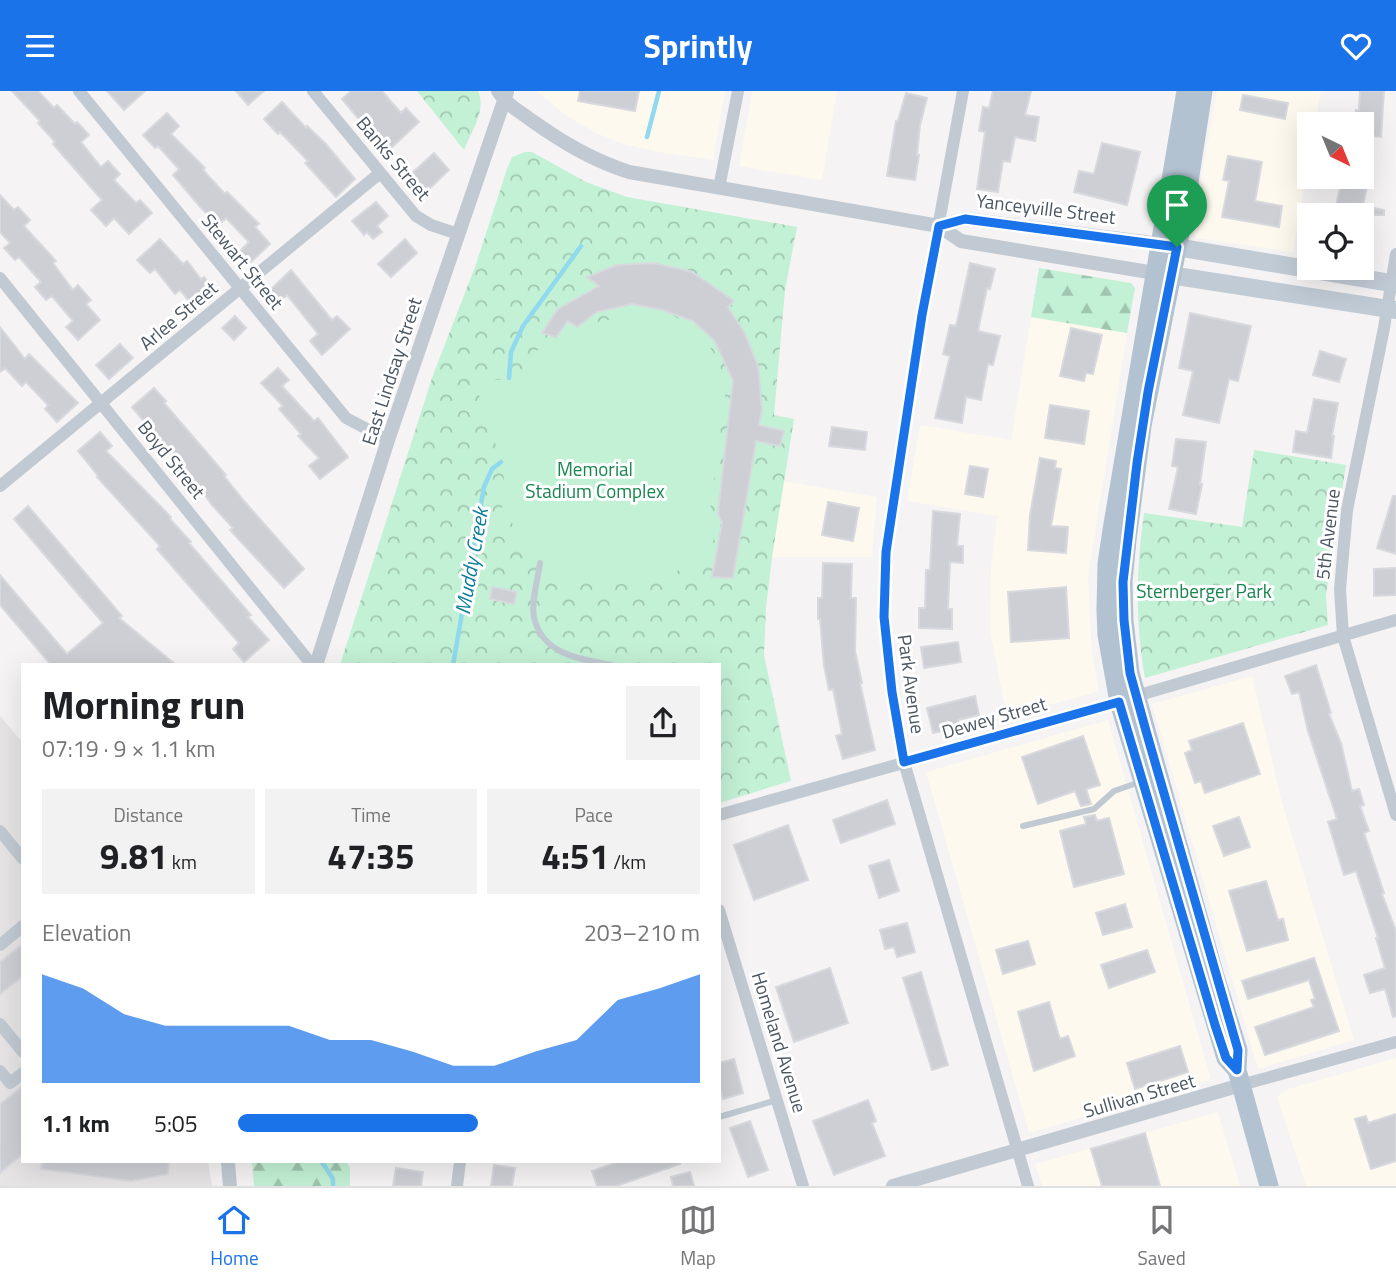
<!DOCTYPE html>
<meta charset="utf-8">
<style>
body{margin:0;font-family:"Titillium Web",sans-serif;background:#f2f2f2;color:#202124;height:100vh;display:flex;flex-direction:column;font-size:26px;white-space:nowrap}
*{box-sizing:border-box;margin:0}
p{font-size:23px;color:#757577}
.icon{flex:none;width:38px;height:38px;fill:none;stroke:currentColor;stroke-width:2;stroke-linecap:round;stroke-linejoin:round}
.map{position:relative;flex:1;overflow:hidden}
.drawer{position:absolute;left:21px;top:572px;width:700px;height:500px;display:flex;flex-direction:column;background:#fff;border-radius:0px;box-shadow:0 7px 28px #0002}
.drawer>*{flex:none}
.needle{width:46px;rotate:137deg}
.fabs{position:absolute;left:1297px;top:21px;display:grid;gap:14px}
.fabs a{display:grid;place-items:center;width:77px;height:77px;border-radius:0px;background:#fff;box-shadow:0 7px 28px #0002;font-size:35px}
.pin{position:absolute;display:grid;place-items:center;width:60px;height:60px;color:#fff;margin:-72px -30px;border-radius:50% 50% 50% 0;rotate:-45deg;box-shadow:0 0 7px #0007}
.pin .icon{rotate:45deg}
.round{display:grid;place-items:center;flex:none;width:74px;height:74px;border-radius:0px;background:#f2f2f2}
.head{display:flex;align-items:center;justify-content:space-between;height:119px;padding:0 21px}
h1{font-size:38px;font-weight:700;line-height:52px}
.figures{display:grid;grid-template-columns:repeat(3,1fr);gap:10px;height:119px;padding:7px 21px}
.figures div{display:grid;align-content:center;border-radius:0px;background:#f2f2f2;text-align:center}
.figures b{font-size:35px;font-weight:700}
.figures small{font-size:19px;font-weight:400}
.figures p{font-size:19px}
.chart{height:196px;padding:14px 21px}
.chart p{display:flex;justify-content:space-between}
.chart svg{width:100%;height:126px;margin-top:7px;fill:#1a73e8;opacity:.7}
ul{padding:0 21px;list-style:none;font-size:23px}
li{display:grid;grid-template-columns:112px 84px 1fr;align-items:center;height:52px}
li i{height:18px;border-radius:9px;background:#1a73e8}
header{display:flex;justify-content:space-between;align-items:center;height:91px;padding:0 21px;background:#1a73e8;color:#fff;font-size:32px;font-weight:700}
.dock{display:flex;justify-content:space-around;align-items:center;height:98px;border-top:2px solid #e0e0e0;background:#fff;font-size:19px;color:#757577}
.dock a{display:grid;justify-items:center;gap:4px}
.dock .selected{color:#1a73e8}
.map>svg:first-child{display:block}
.commercial{fill:#fdf9ef}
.education{fill:#e6e4e5}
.forest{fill:url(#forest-firs)}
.park{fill:url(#park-crowns)}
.garden{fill:#c3f1d5}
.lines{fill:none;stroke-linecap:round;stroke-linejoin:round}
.stream{stroke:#90daee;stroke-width:4.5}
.building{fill:#cdcfd5;stroke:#d7d9de;stroke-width:2}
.service{stroke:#c1cad2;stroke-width:6}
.minor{stroke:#c1cad2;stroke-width:12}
.tertiary{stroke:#c1cad2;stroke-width:14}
.secondary{stroke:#c1cbd6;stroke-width:18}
.primary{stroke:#b3c2d1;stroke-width:19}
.route-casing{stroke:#fff;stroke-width:14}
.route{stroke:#1a73e8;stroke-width:9}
.labels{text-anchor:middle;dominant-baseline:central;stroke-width:6;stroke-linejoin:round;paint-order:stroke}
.street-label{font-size:19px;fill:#4a5661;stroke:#fff}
.park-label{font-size:19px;fill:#17864f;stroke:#fff}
.water-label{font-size:21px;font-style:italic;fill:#0c7c9b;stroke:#fff}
</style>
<header><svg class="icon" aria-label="menu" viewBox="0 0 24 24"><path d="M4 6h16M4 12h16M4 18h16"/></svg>Sprintly<svg class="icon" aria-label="heart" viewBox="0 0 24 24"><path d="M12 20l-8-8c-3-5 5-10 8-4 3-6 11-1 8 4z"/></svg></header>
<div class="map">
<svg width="1396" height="1095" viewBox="0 0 1396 1095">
<defs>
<pattern id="forest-firs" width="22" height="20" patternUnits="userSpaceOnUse" patternTransform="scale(1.75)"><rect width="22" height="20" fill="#c3f1d5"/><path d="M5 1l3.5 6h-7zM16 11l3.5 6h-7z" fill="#a0c6b0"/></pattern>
<pattern id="park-crowns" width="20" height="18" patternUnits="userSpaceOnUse" patternTransform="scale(1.75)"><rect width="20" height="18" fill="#c3f1d5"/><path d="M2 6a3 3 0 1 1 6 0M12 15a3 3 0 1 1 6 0" fill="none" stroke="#a0c6b0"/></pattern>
</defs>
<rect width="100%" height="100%" fill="#f5f3f3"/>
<path class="commercial" d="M536,0H725L713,69L653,60L623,53L596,42L567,25Z
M752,0H837L822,89L739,75Z
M1217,0H1321L1315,33H1309V69L1293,161L1197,147L1192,140Z
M1031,226L1127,242L1088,486L1092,562L1099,600L1007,626L990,540L991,476L997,425L907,410L920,334L1011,349Z
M783,390L877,406L872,466H772Z
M1252,585L1282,711L1354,949L1258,978L1152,613Z
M1108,629L1211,988L1029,1042L926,681Z
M1396,967V1095H1306L1277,1006L1285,999Z
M1218,1021L1240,1095H1042L1035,1073Z"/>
<path class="education" d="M0,625L23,652V1071H208L212,1095H0Z"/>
<path class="forest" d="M1039,177L1131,192L1135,197L1127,242L1031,226Z
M252,1071H347L350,1077V1095H254Z"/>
<path class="park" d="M417,0H478C487,19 471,41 464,59Z
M525,61H532L586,91L627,106L797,136L785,199L774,324L794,328L772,466L766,517L764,564L791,690L719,712V574H340L433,284L475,176L506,81L512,66Z
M1254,359L1346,374L1326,504L1328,534L1145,587C1135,530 1136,478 1144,422L1242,436Z"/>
<path class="garden" d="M640,220C649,221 660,220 668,223C699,234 722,265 726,298L709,426L715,442L710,463L671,483L645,491L610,494L575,487L552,480L540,472L502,418L504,378L475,292C507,287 521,291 537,259L556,255L600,231Z"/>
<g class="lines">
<path class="stream" d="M647,46L659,0
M509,287L511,261L523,235L581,155
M453,574L484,396L492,378L501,371
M322,1071L333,1088V1095"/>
</g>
<path class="building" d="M12,0H38L54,17L57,14L75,33L77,31L89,44L81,51L101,76L108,70L120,83L114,89L136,112L140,109L152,122L129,143L114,127L106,135L91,119L102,109L53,53L55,51L38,32L40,30Z
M107,0H145L124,19Z
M236,0H264L248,14Z
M351,0H382L401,22L406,17L419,31L390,58L374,41L371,43L342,8Z
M580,0H639L635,20L578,10Z
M993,0H1031L1025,24L1039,26L1035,50L1015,46L1010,71L1003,70L998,101L977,98L985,41L979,40L983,16L989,17Z
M1360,0H1384L1381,46L1362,44V33H1354L1356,19H1359Z
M906,2L927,7L920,34L917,64H919L915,89L887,85L896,30H898Z
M1243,4L1288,12L1285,28L1240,19Z
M282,11L306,37L307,35L326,53L355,88L336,106L305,72L308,70L280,41L278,43L264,28Z
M167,22L179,35L171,43L205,77L203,79L225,103L227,101L259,133L255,136L270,153L251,171L240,160L249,151L226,127L219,134L201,117L173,84L179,78L158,55L155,57L143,44Z
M1102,52L1140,61L1127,114L1074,101L1079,80L1094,83Z
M434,62L449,79L427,100L411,83Z
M1228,65L1262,71L1255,110L1282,115L1279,136L1222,126L1229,90L1223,89Z
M1337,86H1369L1363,115L1384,119V124H1373L1367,156H1362V124H1334L1340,97L1335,95Z
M0,104L14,119L18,116L30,129L24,135L56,170L53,172L73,199L78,194L91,209L86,213L100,229L78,249L66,236L73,230L52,205L46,209L35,196L41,191L19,166L15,169L4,157L10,152L0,141Z
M376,111L388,125L377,135L382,141L373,148L367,141L364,144L352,130Z
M160,148L183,173L187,170L201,188L204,186L215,199L194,216L180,199L175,203L155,178L150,182L137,169Z
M405,148L417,162L391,186L378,173Z
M653,172L692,181L734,210L728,216L745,243L758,275L762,318L759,334L784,340L780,355L756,350L733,487L712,486L722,432L718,422L733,290L715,250L693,230L663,219L632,213L597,221L577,236L568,230L556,246L542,242L558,218L599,195L587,186L617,174Z
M970,172L995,178L990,198L987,197L978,240L1000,245L993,274L988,273L981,309L966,306L962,332L935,327L950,265L943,263L950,234L956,235Z
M291,179L332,229L337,225L350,238L322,264L310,250L318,243L287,204L279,212L268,201Z
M1190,222L1251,235L1238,290L1229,288L1219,332L1183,324L1193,280L1179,277Z
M235,225L246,237L234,249L222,237Z
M0,236L25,268L29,263L78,312L57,331L45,318L48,314L26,291L22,295L5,277L0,281Z
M1071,237L1102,244L1093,283L1086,282L1084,290L1060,285Z
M120,253L133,267L109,288L96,274Z
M1320,260L1346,268L1339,291L1313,284Z
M278,277L289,289L282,295L314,330L318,327L348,366L320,388L309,375L319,367L298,345L301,343L279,318L283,315L261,292Z
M154,297L166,310L164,312L226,384L224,385L244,410L304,478L284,497L230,439L233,437L212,414L185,376L183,378L132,316Z
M1314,308L1338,312L1332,345H1334L1331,367L1293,361L1296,340L1307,342Z
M1050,314L1089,320L1084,353L1045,347Z
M832,336L867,341L865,359L829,355Z
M100,341L112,355L106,360L171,426L170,428L191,451L189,452L251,524L248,526L269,549L244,571L233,558L239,552L157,458L160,455L97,386L98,385L78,360Z
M1176,348L1206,351L1200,393H1202L1196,423L1169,418L1178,376L1172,375Z
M1040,367L1056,370L1055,377L1061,378L1051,435L1068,436L1066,462L1028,459L1030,424Z
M970,375L988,378L983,406L965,403Z
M1393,405H1396V463L1377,457Z
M828,411L859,417L853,450L822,444Z
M28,415L122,525L119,527L176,574H51L0,514V484L67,563L103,532L14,428Z
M933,420L960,423L957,455H963V472L950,471L948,518H952V538L919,537V517H925L926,479H930Z
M823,472L852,473L851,507H856L855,560L862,592H860L875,659L843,668L836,645L842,643L833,598L829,599L824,575L820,528H818V507H822Z
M1396,477V504L1374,505V478Z
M492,496L517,501L514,513L490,508Z
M1066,496L1069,547L1011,551L1008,501Z
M958,551L961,571L924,577L921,556Z
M1316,574L1331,622L1329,623L1341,652L1352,700L1359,698L1364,714L1360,715L1369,740L1364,742L1384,802L1382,803L1396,840V925L1393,926L1385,898L1370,902L1364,884L1385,877L1376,847H1378L1356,780L1344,784L1328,731L1337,728L1308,640L1299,601L1292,603L1285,585Z
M975,605L979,624L958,629L960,636L933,642L927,617Z
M1243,632L1260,683L1205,702L1201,690L1195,692L1185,662L1192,659L1189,650Z
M1083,645L1100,694L1086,698L1091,713L1081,715L1075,700L1038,713L1022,666Z
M887,709L895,733L841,752L833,729Z
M1095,724L1097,730L1109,727L1124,783L1074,796L1060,740L1086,733L1084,726Z
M1239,726L1250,756L1224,765L1213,735Z
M788,734L808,789L754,809L734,754Z
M889,769L899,800L879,807L869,775Z
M1266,790L1278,829L1283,828L1288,849L1247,860L1229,800Z
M1125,813L1132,836L1103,844L1096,822Z
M907,832L915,861L897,866L894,856L885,858L880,839Z
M1028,850L1035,873L1003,883L996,859Z
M23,853V885L0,903V871Z
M1147,859L1155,881L1109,897L1101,874Z
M1314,867L1339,940L1265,964L1255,936L1314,916L1311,909L1315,908L1309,889L1248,908L1242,890Z
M830,877L848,932L794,951L776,896Z
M921,881L948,974L932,979L903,887Z
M1049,911L1060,948L1068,945L1075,965L1034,980L1018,921Z
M1180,955L1188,981L1135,998L1127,972Z
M734,968L743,1002L723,1008L719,993V972Z
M23,995V1063L0,1082V1013Z
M868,1009L876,1030L872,1032L885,1065L834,1084L813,1030Z
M1396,1023V1070L1371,1078L1355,1028L1366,1025L1368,1032Z
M750,1030L768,1079L748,1086L730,1037Z
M1145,1042L1160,1095H1102L1091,1058Z
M42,1071H169L168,1083L131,1090L41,1078Z
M618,1071H680V1073L616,1095H597L592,1080Z
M494,1074L515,1077L512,1095H491Z
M396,1077L423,1081L421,1095H393Z
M690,1081L694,1095H673L671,1086Z"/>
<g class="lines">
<path class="service" d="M540,472C538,488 531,510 534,526C542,564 580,568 612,574
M1023,735L1094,718L1114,700L1140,691
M719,1026L777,1009"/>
<path class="minor" d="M79,0L346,327L388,349
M313,0L416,125L431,134L458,143
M963,0L922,224L886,461L884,526L892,601L904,671L1028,1095
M719,97L738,0
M1396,163L1384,237L1347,419L1340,498L1343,545L1396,724
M0,187L312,574
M0,395L380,82
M1136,605L1396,529
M719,724L1119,611
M0,740L23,768
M719,819L803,1095
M0,854L23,835
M0,933L23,961
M0,980L10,992L23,982
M1241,994L1396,951
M457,1095L460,1071"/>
<path class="tertiary" d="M498,0C506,13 519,20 531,29C562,51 592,69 629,81L939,135L965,128L1160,153
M939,135L961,150L1155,182
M316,574L388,349L507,1
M228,1071L230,1095
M893,1095L1241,994"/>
<path class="secondary" d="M1165,154L1396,193
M1157,182L1396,219"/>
<path class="primary" d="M1186,0L1112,439L1107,473L1106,519L1107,544L1119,611L1226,967L1237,979
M1203,0L1185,117L1142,335L1127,449L1123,491L1124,529L1130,582L1214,882L1238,959L1237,979L1269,1095"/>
</g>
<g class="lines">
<g class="route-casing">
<path id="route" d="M965,128L1177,156L1148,301L1137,372L1123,491L1124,529L1130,582L1146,640L1238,959L1237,979L1226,967L1215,934L1119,611L904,671L892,601L884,526L886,461L922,224L939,135Z"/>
</g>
<use href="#route" class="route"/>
</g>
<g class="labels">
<g class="street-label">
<text transform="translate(394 67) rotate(50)">Banks Street</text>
<text transform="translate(1046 117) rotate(7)">Yanceyville Street</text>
<text transform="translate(243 170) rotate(51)">Stewart Street</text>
<text transform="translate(178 224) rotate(-40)">Arlee Street</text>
<text transform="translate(391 280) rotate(-72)">East Lindsay Street</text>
<text transform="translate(172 368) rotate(51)">Boyd Street</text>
<text transform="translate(1327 443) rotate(-83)">5th Avenue</text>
<text transform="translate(912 593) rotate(82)">Park Avenue</text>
<text transform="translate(994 626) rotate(-16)">Dewey Street</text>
<text transform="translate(780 951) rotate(73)">Homeland Avenue</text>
<text transform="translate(1139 1004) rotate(-16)">Sullivan Street</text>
</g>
<g class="park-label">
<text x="595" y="377">Memorial<tspan x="595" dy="22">Stadium Complex</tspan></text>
<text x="1204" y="499">Sternberger Park</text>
</g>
<g class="water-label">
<text transform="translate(471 470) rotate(-80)">Muddy Creek</text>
</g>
</g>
</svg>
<div class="fabs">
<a><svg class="needle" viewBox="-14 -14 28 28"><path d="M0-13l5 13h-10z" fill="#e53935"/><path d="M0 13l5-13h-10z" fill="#757577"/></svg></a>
<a><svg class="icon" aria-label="locate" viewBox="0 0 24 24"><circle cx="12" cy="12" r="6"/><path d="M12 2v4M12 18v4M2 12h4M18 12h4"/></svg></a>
</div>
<div class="pin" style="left:1177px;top:156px;background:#1e9e55"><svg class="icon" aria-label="arrive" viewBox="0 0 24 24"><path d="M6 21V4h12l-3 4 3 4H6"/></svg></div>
<section class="drawer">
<div class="head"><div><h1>Morning run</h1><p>07:19 · 9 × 1.1 km</p></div><a class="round"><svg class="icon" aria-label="share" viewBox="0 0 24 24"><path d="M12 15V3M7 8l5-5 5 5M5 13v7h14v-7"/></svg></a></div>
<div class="figures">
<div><p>Distance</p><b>9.81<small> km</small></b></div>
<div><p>Time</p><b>47:35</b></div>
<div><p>Pace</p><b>4:51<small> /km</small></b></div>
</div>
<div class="chart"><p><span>Elevation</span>203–210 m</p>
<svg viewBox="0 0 160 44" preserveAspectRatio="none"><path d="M0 44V6L10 11L20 20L30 24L40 24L50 24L60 24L70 29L80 29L90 33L100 38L110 38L120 33L130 29L140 15L150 11L160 6V44z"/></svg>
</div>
<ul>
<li><b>1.1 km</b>5:05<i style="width:52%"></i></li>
</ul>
</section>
</div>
<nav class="dock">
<a class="selected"><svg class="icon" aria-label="home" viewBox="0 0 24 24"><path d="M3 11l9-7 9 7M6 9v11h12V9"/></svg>Home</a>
<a><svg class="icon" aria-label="map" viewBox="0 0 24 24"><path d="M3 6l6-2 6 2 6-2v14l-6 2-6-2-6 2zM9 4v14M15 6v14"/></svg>Map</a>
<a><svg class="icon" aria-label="saved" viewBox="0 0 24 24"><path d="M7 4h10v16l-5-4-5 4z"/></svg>Saved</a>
</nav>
